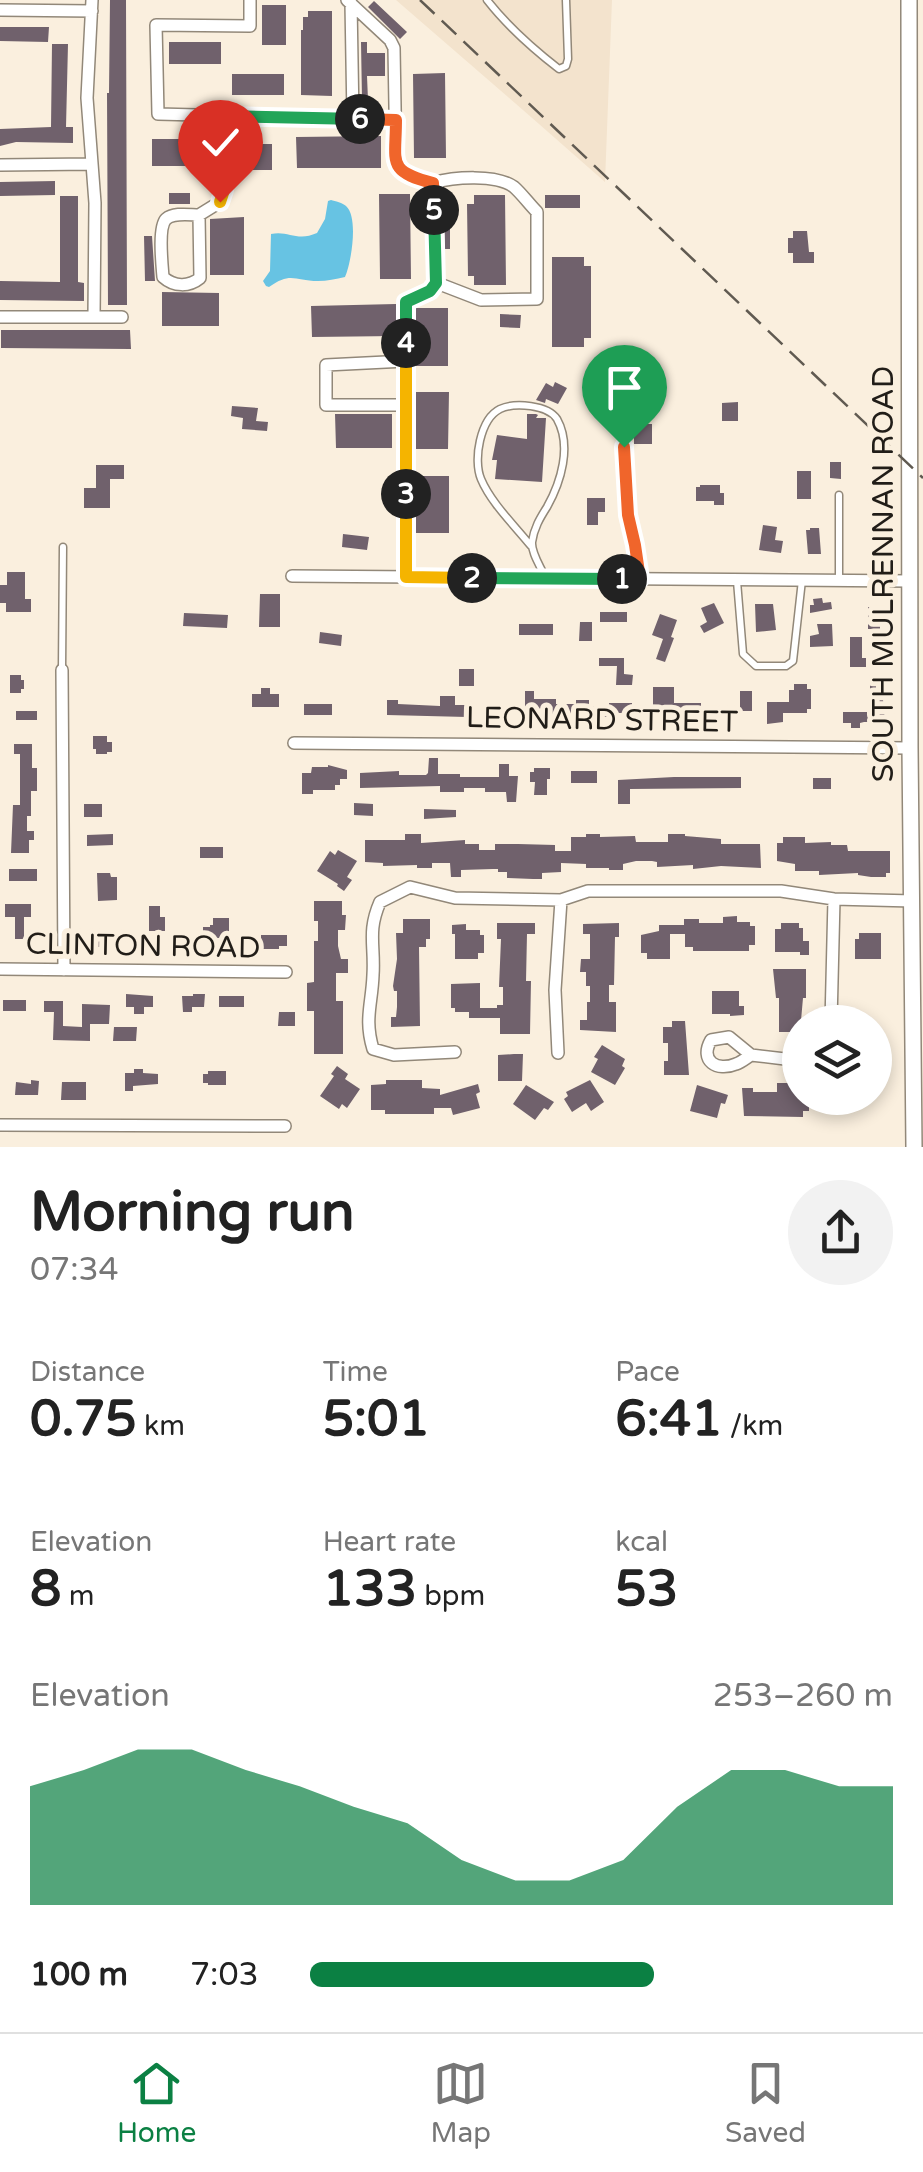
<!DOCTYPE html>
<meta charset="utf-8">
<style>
body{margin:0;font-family:"Varela Round",sans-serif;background:#f2f2f2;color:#222;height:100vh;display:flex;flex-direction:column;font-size:38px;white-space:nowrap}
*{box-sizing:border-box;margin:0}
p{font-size:32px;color:#767676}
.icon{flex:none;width:55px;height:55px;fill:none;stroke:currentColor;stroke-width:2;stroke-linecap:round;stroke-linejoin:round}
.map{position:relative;height:1147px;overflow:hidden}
.details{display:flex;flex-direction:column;background:#fff;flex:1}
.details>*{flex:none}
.controls{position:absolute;left:782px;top:1005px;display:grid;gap:20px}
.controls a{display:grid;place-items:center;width:110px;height:110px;border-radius:50%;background:#fff;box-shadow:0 5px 15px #0003;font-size:50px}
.pin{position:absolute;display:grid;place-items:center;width:85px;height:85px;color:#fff;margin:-102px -42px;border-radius:50% 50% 50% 0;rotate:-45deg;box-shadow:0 0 10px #0007}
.pin .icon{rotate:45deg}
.km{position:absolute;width:50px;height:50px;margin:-25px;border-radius:50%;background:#222;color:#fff;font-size:28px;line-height:50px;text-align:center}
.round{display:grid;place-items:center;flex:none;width:105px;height:105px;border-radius:52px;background:#f2f2f2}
.headline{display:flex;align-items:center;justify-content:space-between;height:170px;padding:0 30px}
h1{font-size:55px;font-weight:800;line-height:75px}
.figures{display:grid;grid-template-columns:repeat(3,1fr);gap:15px;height:170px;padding:10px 30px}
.figures div{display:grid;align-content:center}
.figures b{font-size:50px;font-weight:800}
.figures small{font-size:28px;font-weight:400}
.figures p{font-size:28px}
.chart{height:280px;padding:20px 30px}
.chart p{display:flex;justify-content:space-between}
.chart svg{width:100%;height:180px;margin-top:10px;fill:#0b8043;opacity:.7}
ul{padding:0 30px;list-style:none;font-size:32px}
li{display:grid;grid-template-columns:160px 120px 1fr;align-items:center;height:75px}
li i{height:25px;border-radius:12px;background:#0b8043}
.menu{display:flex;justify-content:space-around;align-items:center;height:140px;border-top:2px solid #e0e0e0;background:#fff;font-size:28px;color:#767676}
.menu a{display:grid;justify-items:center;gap:5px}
.menu .selected{color:#0b8043}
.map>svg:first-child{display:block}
.built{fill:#f3e3cd}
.water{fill:#67c3e3}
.building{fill:#70616c}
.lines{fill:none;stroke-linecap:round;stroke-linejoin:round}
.service-casing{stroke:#928879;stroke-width:9}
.minor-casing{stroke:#928879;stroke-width:14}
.tertiary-casing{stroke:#928879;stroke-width:18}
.service{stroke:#fff;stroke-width:6}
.minor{stroke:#fff;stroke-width:11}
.tertiary{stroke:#fff;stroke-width:15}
.rail{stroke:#605a51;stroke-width:2.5;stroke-dasharray:20 10;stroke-linecap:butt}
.split-1-casing{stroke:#fff;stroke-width:20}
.split-2-casing{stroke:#fff;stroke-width:20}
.split-3-casing{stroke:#fff;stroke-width:20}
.split-4-casing{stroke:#fff;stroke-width:20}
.split-5-casing{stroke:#fff;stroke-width:20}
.split-6-casing{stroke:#fff;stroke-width:20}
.split-7-casing{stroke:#fff;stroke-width:20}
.split-8-casing{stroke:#fff;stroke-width:20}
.split-1{stroke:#f0652b;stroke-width:12}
.split-2{stroke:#22a559;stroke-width:12}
.split-3{stroke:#f5b400;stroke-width:12}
.split-4{stroke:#f5b400;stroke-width:12}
.split-5{stroke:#22a559;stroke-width:12}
.split-6{stroke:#f0652b;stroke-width:12}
.split-7{stroke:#22a559;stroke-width:12}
.split-8{stroke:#f5b400;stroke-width:12}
.labels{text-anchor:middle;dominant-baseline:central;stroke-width:10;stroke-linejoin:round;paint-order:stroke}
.street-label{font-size:30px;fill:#211d18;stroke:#faefde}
</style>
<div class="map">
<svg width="923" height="1147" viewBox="0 0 923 1147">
<rect width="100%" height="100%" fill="#faefde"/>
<path class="built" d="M396,0H612L605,182L539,124Z"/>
<path class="water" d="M331,200C335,201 343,203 346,206C359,217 351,264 345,277C336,279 327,281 318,281C295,281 291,271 269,287L266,286L263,281L270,271L271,234C288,230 297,242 317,233L325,219L328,201Z"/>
<path class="building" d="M110,0H126L127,305H108L107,93H109Z
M374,1L407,32L400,39L368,7Z
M262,5H286V45H262Z
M308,11H332V96L301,95V30H303V17H308Z
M0,27H49L48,42L0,41Z
M169,42H221V64H169Z
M361,42H367V53H385V76H367L368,100H362Z
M52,44H68L66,127H73V143L16,142L0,146V129L51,127Z
M445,73L446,158H414L413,74Z
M232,74H284V95H232Z
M381,136V168H297L296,137Z
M152,139H211V166H152Z
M233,144H272V170H233Z
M55,181V195L0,196V182Z
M169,193H190V204H169Z
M379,194H410L411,279H380Z
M474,195H505L506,285H474V276H468L467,204H474Z
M545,195H580V208H545Z
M60,196H78V282L84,283V301L0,300V281L60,282Z
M443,204H450V249H445Z
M244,217V275H210V219Z
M793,231H807L809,252H814V263H793V253H788V238H793Z
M144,236H152L155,281H145Z
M552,257H584V266H591V338H584V347H552Z
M162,292L219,293V326H162Z
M396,304V336L312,337L311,306Z
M416,308H448V366H416Z
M500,314L521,315L520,328L500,327Z
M1,330H130L131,349L1,348Z
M555,382L567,388L558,404L546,399L545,403L536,400L546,383L553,387Z
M416,392H449L448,449H416Z
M738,402V421H722V403Z
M232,406L258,408L256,421L268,422L267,431L242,429L243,418L231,416Z
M335,414H392V448H336Z
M527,414H536L538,415L536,418H546L542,482L495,479L497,460H492L497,435L527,439Z
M634,424H652V444H634Z
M830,462H841V479L830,478Z
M96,465H124V479H110V508H84V488H96Z
M797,471H811V499H797Z
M416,476H449V533H416Z
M700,485H720V493H724V505H714V501H696V487H700Z
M587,498H605V512H598V525H587Z
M763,525L777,527L775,540L783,541L781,553L759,550Z
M810,528H819L821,554H808L806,530H810Z
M343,534L369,537L367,550L342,547Z
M7,572H25V599H31V612H6V603H0V585H7Z
M260,594H280V627H259Z
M822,598L823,603L831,602L832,609L810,613V605H814L813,599Z
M714,603L724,623L704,633L700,626L707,622L701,608Z
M755,604H773L776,630L756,632Z
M868,607H880V629H868Z
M600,612H627V622H600Z
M184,613L228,615L227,628L183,626Z
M660,614L677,620L671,637L674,638L665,662L656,659L663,639L652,635Z
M580,622H592V641H579Z
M519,624H553V635H519Z
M817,624H832L833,646L810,647V636L819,634Z
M320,632L342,635L341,646L319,643Z
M850,637H862V658H866V667H850Z
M599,658H624V674L633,675L632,685H616L617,666H599Z
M459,669H474V686H459Z
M10,675H21V680H24V689H21V693H10Z
M870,677H881L885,722H864L860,723V728H851V723H843V712H870Z
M794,684H807V689H811V709H807V713H783V722L767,724V702H789V690H794Z
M653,687H674V703H701V714L653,716Z
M261,688H270V694H279V707H252V694H261Z
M525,691H534V699H556V704H576V700H589V706H609V703H632V713H614V717H589V722H575V717H525Z
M740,691H752V711H740Z
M440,696H455V705H476V720H467V717L387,715V700H398V704L440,706Z
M304,704H332V715H304Z
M492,707H506V723H492Z
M16,711H37V720H16Z
M93,736H107V742H112V752H107V754H96V749H93Z
M14,744H32V768H37V791H31V816H27V831H34V840H29V853H11L13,805H20V754H14Z
M429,758H438V774H460V777H499V764H509V776H518L516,802H507L506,792H485V788H464V792H440V786L360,788V773L399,771V775H426L428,773Z
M328,765L347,770V779H340V785H335V790H313V794H302V773H311L312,767H328Z
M534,768H550V779H547V795H534L535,782H530V772H534Z
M571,771H597V783H571Z
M674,777H741V788L630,789V804H618V780Z
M813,778H831V789H813Z
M354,803L373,804V816L354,815Z
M84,804H102V817H84Z
M424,809L456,810V817L424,819Z
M113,834V845L87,846V835Z
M405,834H421V843L465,840V844H479V850H495V844H518L555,845V851H571V837H586V834H600V837L635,836L636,842H668V834H685V836L721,839V844H760L761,868L721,866L693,869V865L657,867V862L652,861H636L623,864V870H609V868H586V864L561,863V872L542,873V879H533L507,878V872H498V869H493L461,870V877H451L450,863H432V868H417V865L383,866V863L365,862V840H405Z
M783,837H805V843L831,842V845H847L848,851H890V873H886V877H871L858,875V873L819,875V871H795V864L777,861V843H783Z
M200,847H223V858H200Z
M338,850L357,861L347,877L352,880L344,891L337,886L338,884L317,871L330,851L335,855Z
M9,869H37V881H9Z
M97,873H110L111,877H117V900L98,901Z
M314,901H342V915H346L345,930H338V946L341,959H348V973H336V1001H343V1054H314V1011H307V983L314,982V941H318V921H314Z
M5,904H31V917H24V939H15V917H5Z
M149,906H160V917H165V931H149Z
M737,916V922H750V926H755V945H749V951H693V947H685V934H670V959H647V953H641V935L659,931V925H684V919H699V923H723V917Z
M213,918H229V938H210V936H203V927H210V925H213Z
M403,919H430V939H426V947H419L420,1026L391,1027V1017H396L397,1007V991H394L393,986L397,959L396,933H403Z
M497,923H535V934H527L526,981H531L530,1034H500V1018H469V1012H455V1008H451V984L480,983V1008H497V1005H503V987H499L501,939H497Z
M619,923V937H615L614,985H609V1002H616V1032L580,1030V1020H587V1002H590V986H586V972H580L581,959H590V934H583V924Z
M781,923H799V928H803V941H809V955H800V952H775V929H781Z
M466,924V930H480V935H484V953H478V959H455V934H452V925Z
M859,933H881V959H855V939H859Z
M261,935H287V946H279V949H261Z
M91,936H114V947H91Z
M773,969H806V998H803L800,1032H779V998H776Z
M712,991H739V1006H744V1015L730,1016V1014H712Z
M126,994L153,996V1007H144V1014H134V1007H126Z
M193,994H205L204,1007H192V1012H183L182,996H193Z
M219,996H244V1007H219Z
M3,1000H26V1011H3Z
M44,1001H63V1026L82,1027V1004L110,1005L109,1024H90V1041L53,1040L54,1012H44Z
M279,1012H295V1026H278Z
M672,1021H685L689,1075H664V1061H668V1043H663V1027H672Z
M114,1027H137L136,1041H113Z
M602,1045L625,1059L622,1066L625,1068L615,1085L591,1072L598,1059L594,1057Z
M514,1054H523L522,1081H498V1055Z
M337,1066L348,1074L345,1079L360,1089L347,1108L342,1104L339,1109L320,1096L334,1076L331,1074Z
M134,1069H143V1073L158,1074V1084L133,1086V1091H125V1073H134Z
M208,1071H226V1085H208V1083H203V1074H208Z
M31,1080L39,1081L38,1095H15L16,1082L31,1084Z
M386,1080H422V1088L440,1089V1095L478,1084L480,1092L476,1094L480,1108L453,1115L451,1108H434V1114H385V1110H371V1085L386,1084Z
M590,1080L604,1102L591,1111L586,1103L572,1112L564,1099L568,1096L566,1092Z
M62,1082H86V1100H61Z
M777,1083H791V1089H800V1098H809V1111H803V1117L744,1116L742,1088H753V1092H777Z
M526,1085L554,1102L548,1110L544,1108L535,1120L513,1104Z
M697,1085L728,1095L725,1104L721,1103L717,1118L690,1111Z"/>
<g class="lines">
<g class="service-casing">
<path id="service" d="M487,0C508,27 532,48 559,69L566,66L568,59L566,0
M624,447L628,515L639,578
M839,495V580
M531,546C515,526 491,503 481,479C473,460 480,419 500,409C515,402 548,405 557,419C572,446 561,482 547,507C540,518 534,528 532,542C531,553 541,567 545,577
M737,581L743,654L756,666H786L793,661L802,580
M62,669L63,547"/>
</g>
<g class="minor-casing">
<path id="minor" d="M92,0L87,98L95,203L94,317
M250,0V26L156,25L158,114L353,119
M347,0L390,40L394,48L396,165L404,175L433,183L437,283L430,291L407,302L406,577
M351,3L353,119H395
M0,10L92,11
M0,165L92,164
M433,183C454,177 496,174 514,187C522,194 529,204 537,212V299L481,300L437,283
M199,215C190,215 174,212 166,219C158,227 162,265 163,277C174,287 189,287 200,278L199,215L220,202L224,190L223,116
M0,317H122
M406,405H326V365L406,361
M292,576L910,581
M62,670L64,970
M294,743L910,748
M0,969L286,972
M831,1022L834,899
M455,1052L394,1055L373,1049C364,1019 372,1004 373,975C375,945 367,932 380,902L410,887L455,898L561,900L588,891H781L834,899L913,901
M558,1053L555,990L561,900
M751,1055C746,1058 742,1062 736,1064C717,1072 699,1061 711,1040L729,1037L751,1055L785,1059L800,1058
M0,1125L285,1126"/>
</g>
<g class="tertiary-casing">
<path id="tertiary" d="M909,0L910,748L914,1147"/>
</g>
<use href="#service" class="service"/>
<use href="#minor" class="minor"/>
<use href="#tertiary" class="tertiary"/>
<path class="rail" d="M420,0L923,478"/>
</g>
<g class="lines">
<g class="split-1-casing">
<path id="split-1" d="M622,579H640L635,545L628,515L624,447"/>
</g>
<g class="split-2-casing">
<path id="split-2" d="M472,578L622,579"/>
</g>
<g class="split-3-casing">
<path id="split-3" d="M406,494V577L472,578"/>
</g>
<g class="split-4-casing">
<path id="split-4" d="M406,494V343"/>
</g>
<g class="split-5-casing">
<path id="split-5" d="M406,343V302L430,291L436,283L434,210"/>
</g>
<g class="split-6-casing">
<path id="split-6" d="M360,119L396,120C396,163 386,171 433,183L434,210"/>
</g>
<g class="split-7-casing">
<path id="split-7" d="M223,129V116L360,119"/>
</g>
<g class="split-8-casing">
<path id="split-8" d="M220,202L224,190L223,129"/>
</g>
<use href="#split-1" class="split-1"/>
<use href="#split-2" class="split-2"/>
<use href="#split-3" class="split-3"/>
<use href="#split-4" class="split-4"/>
<use href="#split-5" class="split-5"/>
<use href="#split-6" class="split-6"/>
<use href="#split-7" class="split-7"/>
<use href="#split-8" class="split-8"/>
</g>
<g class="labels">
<g class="street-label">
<text transform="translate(883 574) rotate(-90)">SOUTH MULRENNAN ROAD</text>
<text transform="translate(602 720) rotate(1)">LEONARD STREET</text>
<text transform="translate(143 946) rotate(1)">CLINTON ROAD</text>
</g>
</g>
</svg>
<div class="controls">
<a><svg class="icon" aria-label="layers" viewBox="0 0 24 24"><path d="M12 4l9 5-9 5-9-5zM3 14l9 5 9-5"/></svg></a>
</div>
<div class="pin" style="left:624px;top:447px;background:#1e9e55"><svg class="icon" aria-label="arrive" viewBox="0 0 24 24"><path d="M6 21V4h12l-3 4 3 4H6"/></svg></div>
<div class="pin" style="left:220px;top:202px;background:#d93025"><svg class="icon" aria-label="check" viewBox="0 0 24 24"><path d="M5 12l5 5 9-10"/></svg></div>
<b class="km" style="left:622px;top:579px">1</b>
<b class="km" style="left:472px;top:578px">2</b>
<b class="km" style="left:406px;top:494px">3</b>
<b class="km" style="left:406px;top:343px">4</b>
<b class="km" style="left:434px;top:210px">5</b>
<b class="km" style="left:360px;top:119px">6</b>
</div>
<section class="details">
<div class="headline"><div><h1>Morning run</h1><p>07:34</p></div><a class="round"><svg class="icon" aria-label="share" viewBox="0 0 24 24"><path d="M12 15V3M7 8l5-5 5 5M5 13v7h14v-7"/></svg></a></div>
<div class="figures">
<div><p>Distance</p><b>0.75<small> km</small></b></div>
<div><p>Time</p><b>5:01</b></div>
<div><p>Pace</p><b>6:41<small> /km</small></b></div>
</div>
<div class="figures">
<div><p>Elevation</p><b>8<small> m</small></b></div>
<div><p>Heart rate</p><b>133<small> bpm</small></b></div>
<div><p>kcal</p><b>53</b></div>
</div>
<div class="chart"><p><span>Elevation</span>253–260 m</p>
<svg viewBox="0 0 160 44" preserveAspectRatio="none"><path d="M0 44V15L10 11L20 6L30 6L40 11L50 15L60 20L70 24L80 33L90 38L100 38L110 33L120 20L130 11L140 11L150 15L160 15V44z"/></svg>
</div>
<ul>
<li><b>100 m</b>7:03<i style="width:59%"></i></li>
</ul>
</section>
<nav class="menu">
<a class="selected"><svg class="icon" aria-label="home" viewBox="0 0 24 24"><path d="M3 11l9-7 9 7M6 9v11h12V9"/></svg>Home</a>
<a><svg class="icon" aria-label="map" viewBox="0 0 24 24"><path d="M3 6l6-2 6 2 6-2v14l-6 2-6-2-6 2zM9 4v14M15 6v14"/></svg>Map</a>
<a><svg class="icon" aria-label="saved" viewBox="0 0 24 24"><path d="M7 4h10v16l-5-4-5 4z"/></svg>Saved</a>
</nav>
